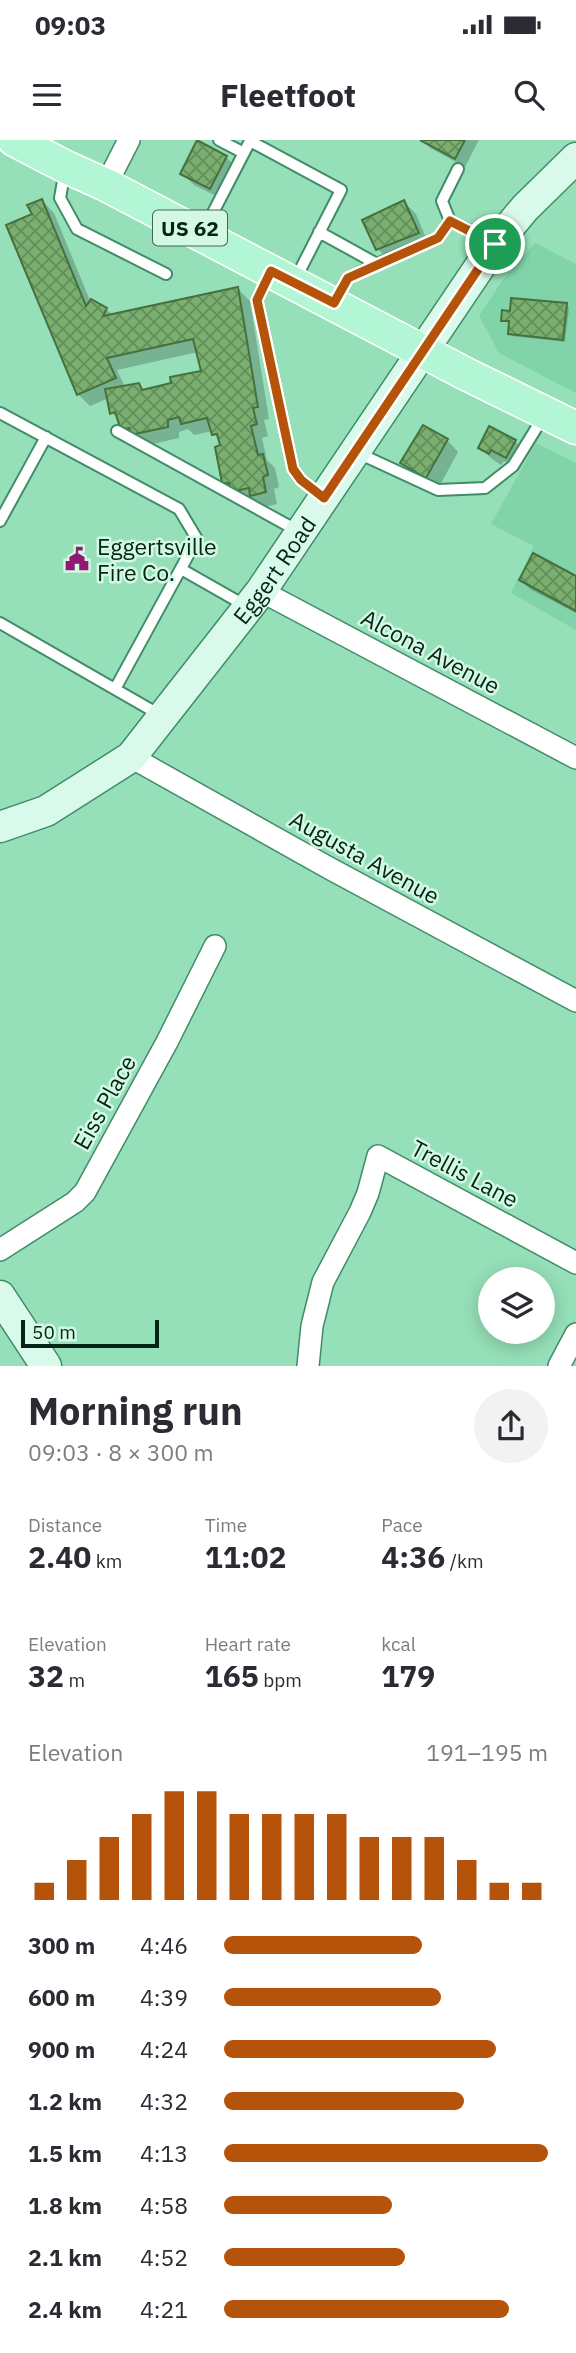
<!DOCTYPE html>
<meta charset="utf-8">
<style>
body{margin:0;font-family:"IBM Plex Sans",sans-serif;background:#f2f2f3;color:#2b2b33;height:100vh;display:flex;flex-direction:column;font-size:26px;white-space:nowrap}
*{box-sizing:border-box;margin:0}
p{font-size:23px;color:#7c7c81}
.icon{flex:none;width:38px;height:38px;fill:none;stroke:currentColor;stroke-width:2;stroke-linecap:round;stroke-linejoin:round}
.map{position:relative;height:1226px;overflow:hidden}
.details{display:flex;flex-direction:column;background:#fff;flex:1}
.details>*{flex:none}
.tools{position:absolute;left:478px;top:1127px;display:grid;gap:14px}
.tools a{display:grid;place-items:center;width:77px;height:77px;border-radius:50%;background:#fff;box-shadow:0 4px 18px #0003;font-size:35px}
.scale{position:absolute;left:21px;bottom:18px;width:138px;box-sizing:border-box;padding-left:7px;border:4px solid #042415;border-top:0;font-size:19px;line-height:24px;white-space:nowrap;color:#042415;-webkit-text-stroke:5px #d3f8e3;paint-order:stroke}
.pin{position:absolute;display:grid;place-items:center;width:60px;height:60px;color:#fff;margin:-30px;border:4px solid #fff;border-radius:50%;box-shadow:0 2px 7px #0007}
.round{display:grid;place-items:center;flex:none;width:74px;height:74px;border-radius:37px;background:#f2f2f3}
.headline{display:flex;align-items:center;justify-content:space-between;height:119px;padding:0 28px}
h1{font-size:38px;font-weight:700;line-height:52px}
.stats{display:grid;grid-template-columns:repeat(3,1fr);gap:10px;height:119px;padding:7px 28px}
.stats div{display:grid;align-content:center}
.stats b{font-size:30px;font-weight:700}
.stats small{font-size:19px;font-weight:400}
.stats p{font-size:19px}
.chart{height:196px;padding:14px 28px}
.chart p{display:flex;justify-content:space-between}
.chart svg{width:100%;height:126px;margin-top:7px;stroke:#b45309;stroke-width:6}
ul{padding:0 28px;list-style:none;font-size:23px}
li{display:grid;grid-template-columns:112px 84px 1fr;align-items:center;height:52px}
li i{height:18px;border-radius:9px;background:#b45309}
.status{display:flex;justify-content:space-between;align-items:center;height:49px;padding:0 35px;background:#fff;direction:ltr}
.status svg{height:19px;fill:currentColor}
header{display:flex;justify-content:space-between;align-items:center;height:91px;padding:0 28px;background:#fff;font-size:32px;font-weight:700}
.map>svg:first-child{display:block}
.built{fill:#81d3a9}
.shadow{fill:#0003;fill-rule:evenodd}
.building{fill:url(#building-cross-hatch);stroke:#45713d;stroke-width:2}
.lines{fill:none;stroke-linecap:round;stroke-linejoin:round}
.lane-casing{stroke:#418c68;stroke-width:14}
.street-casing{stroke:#418c68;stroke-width:24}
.secondary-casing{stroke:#418c68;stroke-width:33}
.primary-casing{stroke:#fff;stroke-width:35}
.lane{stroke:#fff;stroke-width:10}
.street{stroke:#fff;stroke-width:21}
.secondary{stroke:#d9faea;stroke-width:30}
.primary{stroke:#b3f6d5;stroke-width:32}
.route-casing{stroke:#fff;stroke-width:14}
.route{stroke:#b45309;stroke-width:9}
.labels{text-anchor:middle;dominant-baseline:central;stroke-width:5;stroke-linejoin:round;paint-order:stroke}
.shield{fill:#d3f8e3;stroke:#426453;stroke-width:2}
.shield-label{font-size:21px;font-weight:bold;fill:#042415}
.poi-label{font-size:23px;fill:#042415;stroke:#d3f8e3;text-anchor:start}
.street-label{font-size:23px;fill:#042415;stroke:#d3f8e3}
</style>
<div class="status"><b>09:03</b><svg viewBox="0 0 49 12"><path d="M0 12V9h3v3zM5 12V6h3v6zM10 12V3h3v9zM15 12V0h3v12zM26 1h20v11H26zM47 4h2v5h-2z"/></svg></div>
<header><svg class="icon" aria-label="menu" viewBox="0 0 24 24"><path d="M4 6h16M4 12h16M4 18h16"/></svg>Fleetfoot<svg class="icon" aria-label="search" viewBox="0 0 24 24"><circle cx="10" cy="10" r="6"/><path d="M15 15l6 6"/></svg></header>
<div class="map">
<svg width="576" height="1226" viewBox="0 0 576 1226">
<defs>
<pattern id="building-cross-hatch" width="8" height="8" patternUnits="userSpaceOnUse" patternTransform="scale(1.75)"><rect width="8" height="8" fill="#7aaf70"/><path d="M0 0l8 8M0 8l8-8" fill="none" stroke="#628e5b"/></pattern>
</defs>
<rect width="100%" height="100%" fill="#95e0b8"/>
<path class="built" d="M535,103L576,124V253L499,213L479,176L502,141Z
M536,303L576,323V490L511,453L534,406L491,384Z"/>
<path class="shadow" d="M422,0H479L465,27L430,8Z
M197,3L226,17L238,29L222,59L194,45L182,33Z
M42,61L54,73L91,163L106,169L113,175L238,149L250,161L269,279L264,280L268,296L262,298L267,320L275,328L279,347L274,349L277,364L264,367L258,361L245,363L224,342L222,307L213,291L194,295L188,289L179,292V298L144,306L122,289L120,281L112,273L109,258L90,266L78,254L8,86L34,75ZM198,212L203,232L173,244L145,251L139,245L125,247L117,230Z
M404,62L416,74L429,105L390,121L378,109L364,81Z
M566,165L569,168L565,202L512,196L509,193L510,183L503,180Z
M447,300L458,312L438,349L414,335L402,323Z
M515,301L526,313L518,328L504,321L501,325L492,319L480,307Z
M576,438V473L530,449L521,440Z"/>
<path class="building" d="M197,0L227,16L210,49L180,34Z
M420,0H465L455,19Z
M42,59L86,166L91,159L107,168L103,176L238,147L258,267L253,268L257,284L251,286L258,315L263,314L268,335L263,337L266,352L250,356L249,348L231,352L229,343H222L215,307L220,305L217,294L212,295L207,278L181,284L179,277L168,280V287L130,295L129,288L121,290L115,272L110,274L105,249L139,243L142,250L171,243L170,237L201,231L193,199L107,218L116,238L77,255L6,85L32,74L27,65Z
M404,60L419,93L376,110L362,80Z
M511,158L567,163L563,200L508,194L509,181H501L502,170L510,171Z
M423,285L448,299L426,338L400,323Z
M489,286L516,300L506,318L491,310L489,314L478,308Z
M533,413L576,436V471L519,440Z"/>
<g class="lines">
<g class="lane-casing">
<path id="lane" d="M219,0L244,13
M65,30L60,58L77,89L166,134
M450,81L442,61L458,29
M203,92L250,1L341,50L295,140
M319,92L377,124L348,138L334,162
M377,124L438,98L450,81L493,102
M270,133L257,160L293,329L301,340L322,356
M0,273L179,369L197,399L115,549
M117,291L298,391
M358,313L438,350L485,348L513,326L545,274
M0,381L46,297
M181,429L246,466
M0,483L160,575"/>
</g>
<g class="street-casing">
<path id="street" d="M106,45L129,0
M261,451L576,618
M131,617L329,728L576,861
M0,1110L75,1062L85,1052L167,902L215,806
M308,1226L312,1186L323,1142L360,1072L368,1053L378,1016L576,1123
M559,1226L576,1194"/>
</g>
<g class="secondary-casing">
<g id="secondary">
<path id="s1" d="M0,687L46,671L131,617L261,451L495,104L525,68L576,18"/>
<path d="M0,1156L46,1226"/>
</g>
</g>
<g class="primary-casing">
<path id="primary" d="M14,0L66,27L106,45L466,234L576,288"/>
</g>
<use href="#lane" class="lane"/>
<use href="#street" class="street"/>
<use href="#secondary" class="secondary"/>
<use href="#primary" class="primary"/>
</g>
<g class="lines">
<g class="route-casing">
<path id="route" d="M450,81L495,104L324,358L301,340L293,329L257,160L271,131L334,163L348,138L438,98Z"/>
</g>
<use href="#route" class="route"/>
</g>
<defs>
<g id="civic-bare" transform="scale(1.89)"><path d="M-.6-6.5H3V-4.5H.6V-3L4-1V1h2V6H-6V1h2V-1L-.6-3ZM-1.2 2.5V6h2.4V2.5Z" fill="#921875" stroke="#d3f8e3" stroke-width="2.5" paint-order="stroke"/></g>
</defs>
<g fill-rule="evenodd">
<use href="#civic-bare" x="77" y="419"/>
</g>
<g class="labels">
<rect class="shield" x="153" y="70.5" width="74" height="35" rx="5"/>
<g class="shield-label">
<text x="190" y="88">US 62</text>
</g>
<g class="poi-label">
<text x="97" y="406">Eggertsville<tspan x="97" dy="26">Fire Co.</tspan></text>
</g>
<g class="street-label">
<text stroke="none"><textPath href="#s1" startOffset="385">Eggert Road</textPath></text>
<text transform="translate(431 511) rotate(28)">Alcona Avenue</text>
<text transform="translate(365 717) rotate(29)">Augusta Avenue</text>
<text transform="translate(104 962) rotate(-61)">Eiss Place</text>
<text transform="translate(465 1033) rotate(28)">Trellis Lane</text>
</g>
</g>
</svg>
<div class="tools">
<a><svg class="icon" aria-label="layers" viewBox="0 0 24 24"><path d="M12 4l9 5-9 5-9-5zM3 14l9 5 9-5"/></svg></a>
</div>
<div class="scale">50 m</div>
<div class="pin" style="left:495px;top:104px;background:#1e9e55"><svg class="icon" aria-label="arrive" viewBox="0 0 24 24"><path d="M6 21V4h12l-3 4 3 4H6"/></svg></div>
</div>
<section class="details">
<div class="headline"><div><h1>Morning run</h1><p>09:03 · 8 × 300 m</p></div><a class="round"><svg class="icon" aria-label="share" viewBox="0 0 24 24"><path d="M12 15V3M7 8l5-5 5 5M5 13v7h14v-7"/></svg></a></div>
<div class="stats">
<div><p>Distance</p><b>2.40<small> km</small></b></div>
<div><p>Time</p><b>11:02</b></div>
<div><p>Pace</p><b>4:36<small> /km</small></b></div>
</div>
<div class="stats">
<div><p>Elevation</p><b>32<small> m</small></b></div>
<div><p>Heart rate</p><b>165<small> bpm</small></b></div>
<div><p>kcal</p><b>179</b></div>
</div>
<div class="chart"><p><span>Elevation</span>191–195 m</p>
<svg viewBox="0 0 160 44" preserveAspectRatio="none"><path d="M5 44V38M15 44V30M25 44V22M35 44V14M45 44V6M55 44V6M65 44V14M75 44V14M85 44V14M95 44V14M105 44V22M115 44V22M125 44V22M135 44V30M145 44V38M155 44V38"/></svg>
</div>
<ul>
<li><b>300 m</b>4:46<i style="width:61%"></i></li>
<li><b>600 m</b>4:39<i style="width:67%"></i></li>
<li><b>900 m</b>4:24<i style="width:84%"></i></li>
<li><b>1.2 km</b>4:32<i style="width:74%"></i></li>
<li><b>1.5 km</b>4:13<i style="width:100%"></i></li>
<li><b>1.8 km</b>4:58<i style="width:52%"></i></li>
<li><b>2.1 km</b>4:52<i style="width:56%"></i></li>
<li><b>2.4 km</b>4:21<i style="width:88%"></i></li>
</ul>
</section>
